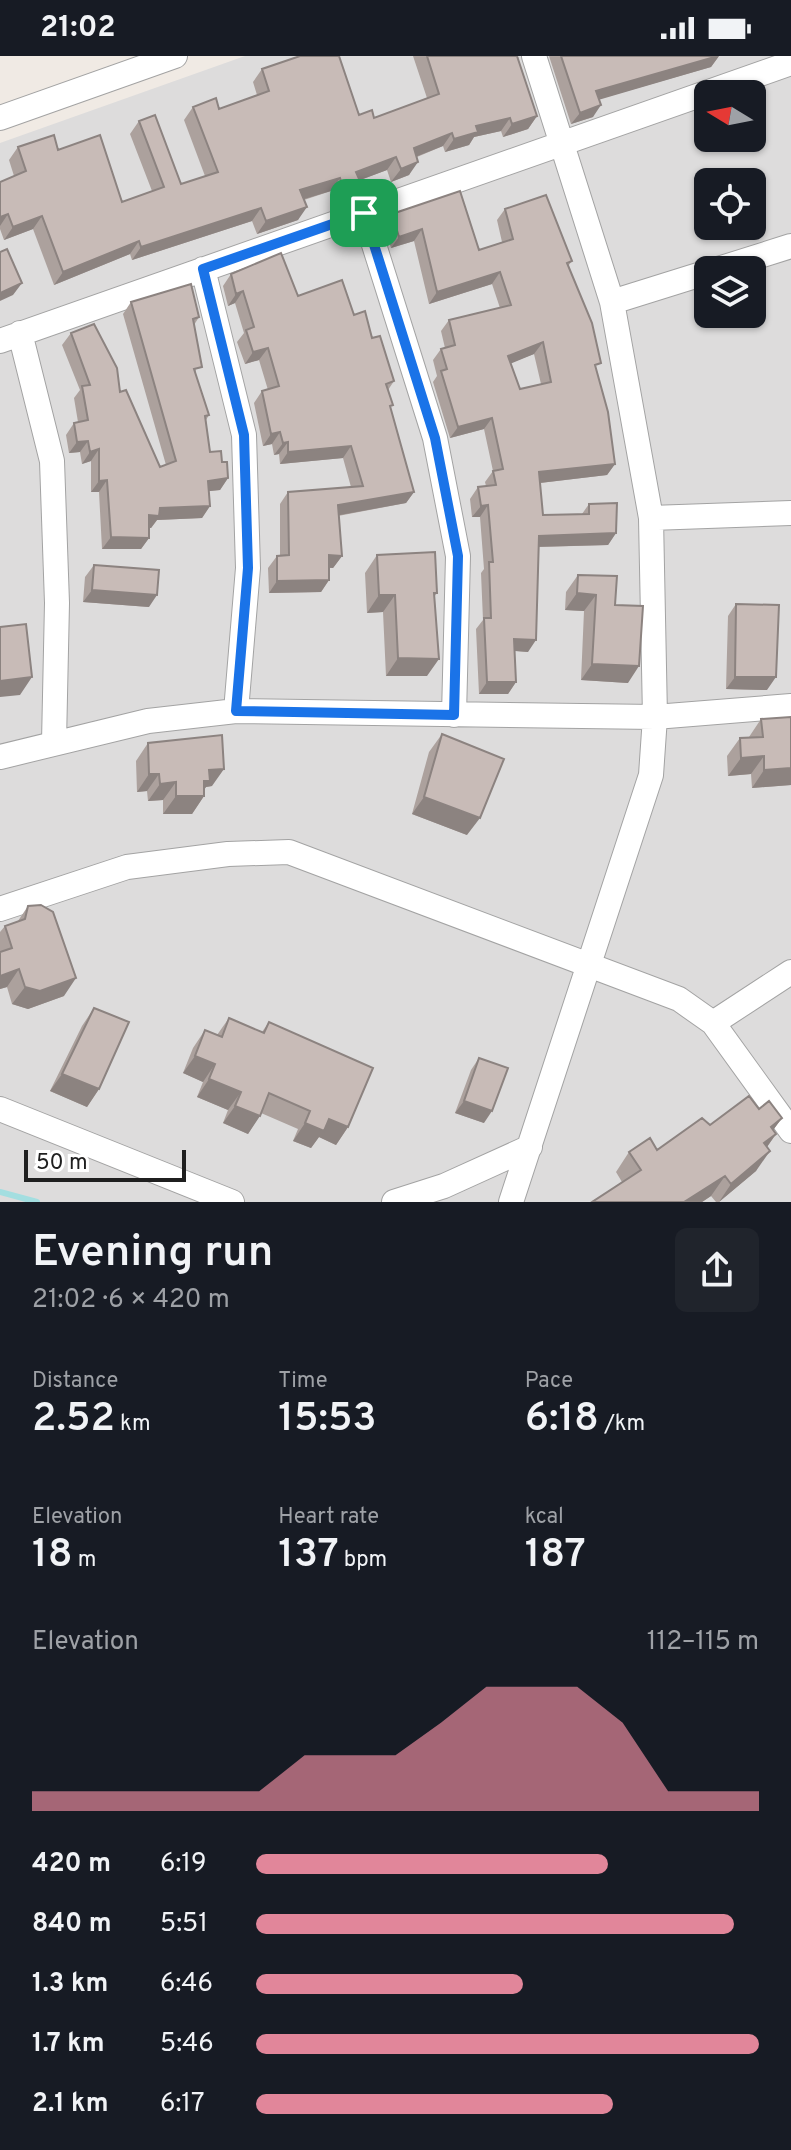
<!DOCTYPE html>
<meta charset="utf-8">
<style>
body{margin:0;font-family:Overpass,sans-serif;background:#20242c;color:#f1f3f6;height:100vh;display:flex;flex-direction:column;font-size:30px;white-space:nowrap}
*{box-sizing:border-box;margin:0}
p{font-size:26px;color:#9ea1a6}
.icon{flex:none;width:44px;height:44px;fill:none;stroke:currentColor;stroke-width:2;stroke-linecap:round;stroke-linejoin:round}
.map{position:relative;height:1146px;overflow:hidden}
.panel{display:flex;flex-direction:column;background:#171b24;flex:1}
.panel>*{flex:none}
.needle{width:52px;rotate:280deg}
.buttons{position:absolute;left:694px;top:24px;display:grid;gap:16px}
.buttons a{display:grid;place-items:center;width:72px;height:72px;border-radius:12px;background:#171b24;box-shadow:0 2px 6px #0004;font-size:40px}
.scale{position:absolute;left:24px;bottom:20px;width:162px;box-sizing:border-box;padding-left:8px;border:4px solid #1f1f1f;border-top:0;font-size:22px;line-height:28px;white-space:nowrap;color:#1f1f1f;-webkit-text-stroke:6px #fff;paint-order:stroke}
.pin{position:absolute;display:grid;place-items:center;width:68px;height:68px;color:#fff;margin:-34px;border-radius:16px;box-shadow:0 4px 12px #0006}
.round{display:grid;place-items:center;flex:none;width:84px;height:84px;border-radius:12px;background:#20242c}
.headline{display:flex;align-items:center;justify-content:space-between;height:136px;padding:0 32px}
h1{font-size:44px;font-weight:600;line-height:60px}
.stats{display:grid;grid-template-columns:repeat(3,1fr);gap:12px;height:136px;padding:8px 32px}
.stats div{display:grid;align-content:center}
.stats b{font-size:40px;font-weight:600}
.stats small{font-size:22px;font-weight:400}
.stats p{font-size:22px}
.chart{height:224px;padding:16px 32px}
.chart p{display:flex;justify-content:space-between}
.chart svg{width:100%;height:144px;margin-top:8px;fill:#e1869a;opacity:.7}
ul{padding:0 32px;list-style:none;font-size:26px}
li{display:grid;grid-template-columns:128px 96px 1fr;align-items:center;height:60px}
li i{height:20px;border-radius:10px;background:#e1869a}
.status{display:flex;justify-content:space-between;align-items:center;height:56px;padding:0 40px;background:#171b24;direction:ltr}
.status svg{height:22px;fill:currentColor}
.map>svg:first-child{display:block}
.residential{fill:#dddcdc;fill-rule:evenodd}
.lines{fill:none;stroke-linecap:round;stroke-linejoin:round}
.stream{stroke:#a3dee0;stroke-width:6}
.minor-casing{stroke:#a3a3a3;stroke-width:26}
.minor{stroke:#fff;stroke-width:24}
.wall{fill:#aca19d;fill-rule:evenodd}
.shaded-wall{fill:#8c8380}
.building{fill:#c8bbb7;stroke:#8c8380;stroke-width:2;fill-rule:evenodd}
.route-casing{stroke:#fff;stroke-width:16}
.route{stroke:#1a73e8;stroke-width:10}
</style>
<div class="status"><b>21:02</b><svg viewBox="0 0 49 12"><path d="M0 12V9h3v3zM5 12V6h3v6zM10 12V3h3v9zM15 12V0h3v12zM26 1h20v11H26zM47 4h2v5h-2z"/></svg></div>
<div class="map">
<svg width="791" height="1146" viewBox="0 0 791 1146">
<rect width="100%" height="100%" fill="#f0eae4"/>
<path class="residential" d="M245,0H791V1146H0V87ZM708,38H752V82H708ZM708,126H752V170H708ZM708,214H752V258H708Z"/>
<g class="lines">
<path class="stream" d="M0,1136L37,1146"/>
<g class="minor-casing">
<path id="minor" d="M0,62L175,0
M364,157L435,382L458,500L454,659
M203,213L244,379L248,512L236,655
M715,214L791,190
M612,246L708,216
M20,277L52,405L57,547L54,686
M0,285L791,7
M651,462L791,457
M0,701L148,665L236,655L655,661L791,650
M0,853L127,811L228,798L289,796L679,943L713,967L791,1075
M713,967L791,916
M0,1053L232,1146
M394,1146L444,1130L530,1091
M511,1146L651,719L655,661L651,462L612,246L534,0"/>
</g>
<use href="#minor" class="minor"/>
</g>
<path class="wall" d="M413,0H517L537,60L528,73L503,81L501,75L474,81L469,89L445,96L443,90L417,101L409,119L391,126L387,114L360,124L351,138L334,144L331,135L304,144L298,164L257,178L252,165L132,204L130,198L54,229L33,173L4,184L0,173V126L14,120L9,104L18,91L58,94L122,146L152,135L130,78L139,65L181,128L205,120L184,64L193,51L219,53L257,39L253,26L262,13L359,59L374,62L427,42Z
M549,0H719L711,11L599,43L593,61L571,68Z
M505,153L572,205L568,210L596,313L615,408L607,419L540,427L543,459L582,458L589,448L616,477L608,489L539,491L528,596L514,595L516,626L508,638H479L476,573L483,564L481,517L484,513L480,461H472L470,443L478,431L486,430L485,426L493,415L484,373L450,382L433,326L437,320L433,304L441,293L445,292L441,275L449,264L500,252L492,228L429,248L414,185L391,192L384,170L392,158L479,194L502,186L497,164ZM534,298L541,328L520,333L510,307Z
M231,218L354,259L372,282L394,325L388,334L391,353L414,436L406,447L338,460L342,500L333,512H329V524L321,536L269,537L268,512L277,500H280V448L288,436L351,431L343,402L280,408L279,398L274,399L272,388L263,390L254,347L262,335L268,334L259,304L245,308L237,286L244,277L235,247L228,250L223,230Z
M131,246L199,261L194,269L196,320L209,359L206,364L210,396L222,406L228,422L220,434L209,435L210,450L202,462L157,464L151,472L149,471V482L141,493H102L99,436H91V405L82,408L80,396L69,397L66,379L74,367L78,366L74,342L80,334L62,289L71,277L120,336L160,411L166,409L123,258Z
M377,499L437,537L434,541L427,620H386L383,556L367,557L365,517Z
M94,509L149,551L83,546L85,521Z
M578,519L615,549L628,627L581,624L584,555L565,554L566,536Z
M736,548L767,634L726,633L728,560Z
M791,661V729L752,732L751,718L728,720L727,700L740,682L749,681L761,663Z
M442,678L467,779L412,758L429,696Z
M148,687L212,730L206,731L204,734V740L192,758H163V744L148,745L147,735L137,736L136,705Z
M28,850L64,940L28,953L12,948L7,931L0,933V876L5,870L18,865Z
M94,952L99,1033L87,1051L50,1035L82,970Z
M229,962L262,976L269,966L348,1071L336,1089L319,1081L311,1092L293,1085L298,1073L261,1057L248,1078L223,1067L228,1054L197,1041L203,1026L183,1017L193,992L205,974L217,979Z
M479,1002L484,1067L455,1057L471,1014Z
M759,1053L782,1062L773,1074L776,1078L767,1091L756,1115L719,1146H716L711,1140L702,1146H592L622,1126L616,1116L629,1096L657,1094L710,1069Z"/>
<path class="shaded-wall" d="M719,0L711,11L588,47L596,35Z
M601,49L593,61L571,68L580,57Z
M537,60L528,73L503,81L512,68Z
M510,62L501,75L474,81L469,89L445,96L454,83L476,70Z
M452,77L443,90L405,105L414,92Z
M396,101L387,114L347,129L356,116Z
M418,106L409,119L391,126L401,113Z
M340,122L331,135L291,147L300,134Z
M360,125L351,138L334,144L343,131Z
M307,151L298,164L257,178L266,165Z
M261,152L252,165L132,204L141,191Z
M8,158L0,170V161Z
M42,160L33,173L4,184L13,171Z
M422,173L414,185L391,192L399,181Z
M139,185L130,198L54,229L63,216Z
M500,216L492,228L429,248L437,236Z
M22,227L13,239L0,245V237Z
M243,235L235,247L228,250L236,238Z
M543,286L534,298L500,312L508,300Z
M268,292L259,304L245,308L253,296Z
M492,362L484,373L450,382L458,371Z
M280,376L272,388L263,390L271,378Z
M88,385L80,396L69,397L77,386Z
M288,386L279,398L274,399L283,387Z
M351,390L343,402L280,408L288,396Z
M99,393L91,405L82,408L90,396Z
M615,408L607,419L531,428L539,416Z
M228,422L220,434L200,436L208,425Z
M107,424L99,436H91L99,425Z
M414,436L406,447L329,461L338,449Z
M488,449L480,461H472L481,450Z
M210,450L202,462L157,464L151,472L141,471L149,459L160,452Z
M616,477L608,489L531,491L539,480Z
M111,481L149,482L141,493H102Z
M329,499L342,500L333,512L320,511Z
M329,524L321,536L269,537L277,525Z
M92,534L157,539L149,551L83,546Z
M577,537L596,539L584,555L565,554Z
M379,539H395L383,556L367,557Z
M514,583L536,584L528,596L505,594Z
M398,602L439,603L427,620H386Z
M592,608L639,610L628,627L581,624Z
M32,621L20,639L0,641V625Z
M735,621H776L767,634L726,633Z
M487,626H516L508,638H479Z
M764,700L751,718L728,720L741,702Z
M791,712V729L752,732L764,714Z
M224,713L212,730L206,731L199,740H204L192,758H163L176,740L209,714Z
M149,718H159L147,735L137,736Z
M176,726L163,744L148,745L160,728Z
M424,741L480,762L467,779L412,758Z
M19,913L7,931L0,933V920Z
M76,922L64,940L28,953L12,948L25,931Z
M195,1000L215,1008L203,1026L183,1017Z
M62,1018L99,1033L87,1051L50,1035Z
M209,1023L241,1036L228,1054L197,1041Z
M464,1045L492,1055L484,1067L455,1057Z
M235,1050L260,1060L248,1078L223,1067Z
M782,1062L768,1081L771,1071Z
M329,1063L348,1071L336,1089L319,1081L311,1092L293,1085L305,1067Z
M776,1078L762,1098L764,1087Z
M770,1095L756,1115L719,1146L731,1128Z
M725,1120L711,1140L702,1146H684Z"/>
<path class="building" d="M300,0H339L359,59L372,54L374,62L439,38L427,0H517L537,60L512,68L510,62L476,70L478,76L454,83L452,77L414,92L418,106L401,113L396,101L356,116L360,125L343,131L340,122L300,134L307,151L266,165L261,152L141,191L139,185L63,216L42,160L13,171L8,158L0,161V126L26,115L18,91L54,79L58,94L100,79L122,146L164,131L139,65L155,59L181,128L218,116L193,51L216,42L219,53L269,35L262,13Z
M561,0H718L596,35L601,49L580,57Z
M460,135L479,194L513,183L505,153L546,139L572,205L567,207L592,267L601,307L595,309L608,356L615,408L539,416L543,459L589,458V448L617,447L616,477L539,480L536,584L514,583L516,626H487L484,562H491L489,506H493L488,449L481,450L478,431L496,429L493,415L503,413L492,362L458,371L441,315L447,313L441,293L455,289L449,264L511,249L500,216L437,236L422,173L399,181L392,158ZM543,286L551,326L520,333L508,300Z
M7,193L22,227L0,237V196Z
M281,197L298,240L342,224L354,259L365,255L372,282L380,280L394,325L386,328L393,349L390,350L414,436L338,449L342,500L329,499V524L277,525V500L289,499L288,436L363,430L351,390L288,396V386L283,387L280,376L271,378L262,335L279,330L268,292L253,296L246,274L254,271L243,235L236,238L231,218Z
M191,228L199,261L193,263L202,311L194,313L209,359L205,360L210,396L221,395L222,406H227L228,422L208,425L210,450L160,452L159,460L149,459V482L111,481L107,424L99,425V393L90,396L88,385L77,386L74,367L88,364L82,330L90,329L71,277L94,268L117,312L120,336L126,334L160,411L176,405L131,246Z
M435,496L437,537H434L439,603L398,602L395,539H379L377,499Z
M94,509L159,514L157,539L92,534Z
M578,519L617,520L615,549L643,550L639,610L592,608L596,539L577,537Z
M736,548L779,549L776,621H735Z
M26,568L32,621L0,625V571Z
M791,661V712L764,714V700L741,702L740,682L763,681L761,663Z
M442,678L504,703L480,762L424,741Z
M222,679L224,713L209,714L210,725H204V740H176V726L160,728L159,718H149L148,687Z
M41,849L53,856L76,922L40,935L25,931L19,913L0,920V896L12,892L5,870L25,863L28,850Z
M94,952L129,966L99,1033L62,1018Z
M229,962L264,977L269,966L373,1012L348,1071L329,1063L324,1075L305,1067L310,1055L269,1037L260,1060L235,1050L241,1036L209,1023L215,1008L195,1000L205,974L222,981Z
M479,1002L508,1012L492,1055L464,1045Z
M749,1040L759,1053L769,1045L782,1062L771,1071L776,1078L764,1087L770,1095L731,1128L725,1120L684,1146H592L641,1114L629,1096L650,1082L657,1094L702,1062L710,1069Z"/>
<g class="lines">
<g class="route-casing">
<path id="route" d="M364,157L435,382L458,500L454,659L236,655L248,512L244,379L203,213Z"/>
</g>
<use href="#route" class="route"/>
</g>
</svg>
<div class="buttons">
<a><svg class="needle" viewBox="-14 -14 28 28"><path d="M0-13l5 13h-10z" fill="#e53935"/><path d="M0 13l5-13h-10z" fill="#9ea1a6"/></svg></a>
<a><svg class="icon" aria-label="locate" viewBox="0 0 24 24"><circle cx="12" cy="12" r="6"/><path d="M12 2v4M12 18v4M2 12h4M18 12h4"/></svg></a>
<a><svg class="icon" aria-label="layers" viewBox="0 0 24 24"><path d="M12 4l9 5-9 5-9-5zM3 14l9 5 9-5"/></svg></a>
</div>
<div class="scale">50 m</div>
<div class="pin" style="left:364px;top:157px;background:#1e9e55"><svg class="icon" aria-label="arrive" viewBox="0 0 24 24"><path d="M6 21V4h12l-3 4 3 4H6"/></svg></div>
</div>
<section class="panel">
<div class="headline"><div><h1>Evening run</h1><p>21:02 · 6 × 420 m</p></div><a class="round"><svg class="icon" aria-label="share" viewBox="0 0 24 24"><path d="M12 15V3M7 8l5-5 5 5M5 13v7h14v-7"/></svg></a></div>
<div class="stats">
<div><p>Distance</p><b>2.52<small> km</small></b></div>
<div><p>Time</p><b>15:53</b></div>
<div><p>Pace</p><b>6:18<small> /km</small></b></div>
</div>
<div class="stats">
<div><p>Elevation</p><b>18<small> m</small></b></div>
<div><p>Heart rate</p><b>137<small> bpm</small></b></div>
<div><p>kcal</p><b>187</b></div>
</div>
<div class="chart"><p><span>Elevation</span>112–115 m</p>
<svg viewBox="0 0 160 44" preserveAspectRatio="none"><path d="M0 44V38L10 38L20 38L30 38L40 38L50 38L60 27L70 27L80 27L90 17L100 6L110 6L120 6L130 17L140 38L150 38L160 38V44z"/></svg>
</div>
<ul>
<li><b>420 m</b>6:19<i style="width:70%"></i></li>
<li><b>840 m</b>5:51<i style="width:95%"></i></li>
<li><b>1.3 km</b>6:46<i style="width:53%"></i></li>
<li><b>1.7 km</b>5:46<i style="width:100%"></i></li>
<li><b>2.1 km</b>6:17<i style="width:71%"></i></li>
</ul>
</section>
